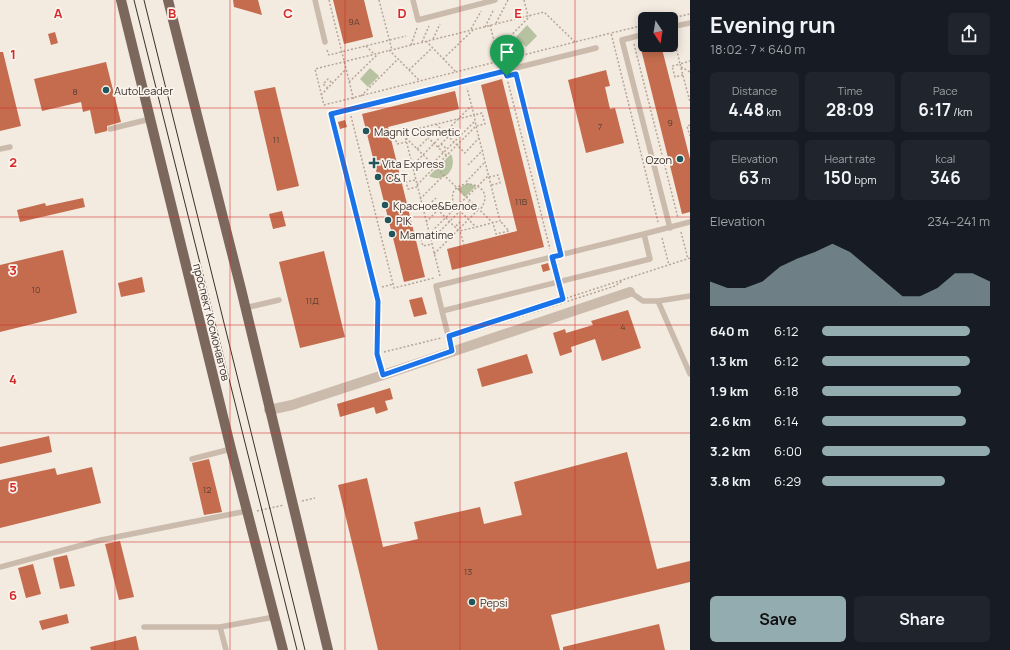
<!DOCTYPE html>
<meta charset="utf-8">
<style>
body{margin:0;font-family:Manrope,sans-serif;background:#20242c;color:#f1f3f6;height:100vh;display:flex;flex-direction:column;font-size:15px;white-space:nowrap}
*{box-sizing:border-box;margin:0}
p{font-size:13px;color:#9ea1a6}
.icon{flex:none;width:22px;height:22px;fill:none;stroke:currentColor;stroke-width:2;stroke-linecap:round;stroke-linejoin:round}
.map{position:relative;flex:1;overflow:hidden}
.side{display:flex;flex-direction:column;background:#171b24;width:320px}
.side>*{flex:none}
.needle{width:26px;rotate:168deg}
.tools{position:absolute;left:638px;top:12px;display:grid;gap:8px}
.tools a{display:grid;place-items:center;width:40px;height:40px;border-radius:6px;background:#171b24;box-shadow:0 2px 10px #0003;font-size:20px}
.pin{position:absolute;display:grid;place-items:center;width:34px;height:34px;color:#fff;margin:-41px -17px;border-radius:50% 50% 50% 0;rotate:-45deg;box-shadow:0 0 4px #0007}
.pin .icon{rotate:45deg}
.round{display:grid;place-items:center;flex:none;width:42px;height:42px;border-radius:6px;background:#20242c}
.summary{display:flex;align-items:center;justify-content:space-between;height:68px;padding:0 20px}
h1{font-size:22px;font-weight:700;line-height:30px}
.metrics{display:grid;grid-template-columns:repeat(3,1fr);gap:6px;height:68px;padding:4px 20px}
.metrics div{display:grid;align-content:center;border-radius:6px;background:#20242c;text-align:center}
.metrics b{font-size:17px;font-weight:700}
.metrics small{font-size:11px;font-weight:400}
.metrics p{font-size:11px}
.chart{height:112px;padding:8px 20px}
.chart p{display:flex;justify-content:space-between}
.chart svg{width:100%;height:72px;margin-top:4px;fill:#93acb0;opacity:.7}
.cta{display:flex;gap:8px;margin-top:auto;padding:8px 20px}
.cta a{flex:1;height:46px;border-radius:6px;background:#93acb0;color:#111;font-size:16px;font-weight:700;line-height:46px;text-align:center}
.cta a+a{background:#20242c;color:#f1f3f6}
ul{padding:0 20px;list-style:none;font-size:13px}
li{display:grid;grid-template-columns:64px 48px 1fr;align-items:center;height:30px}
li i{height:10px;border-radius:5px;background:#93acb0}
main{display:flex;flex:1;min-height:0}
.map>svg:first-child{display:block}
.green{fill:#b6c2a0}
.building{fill:#c46c4d}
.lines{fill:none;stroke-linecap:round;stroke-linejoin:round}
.path{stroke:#b7a596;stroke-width:1.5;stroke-dasharray:2 2;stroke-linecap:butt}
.lane{stroke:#cbbbac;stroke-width:5.5}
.street{stroke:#cbbbac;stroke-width:10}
.primary{stroke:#7b675c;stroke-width:10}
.tram{stroke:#3a302b;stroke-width:1}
.route-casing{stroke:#fff;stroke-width:8}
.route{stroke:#1a73e8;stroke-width:5}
.grid{fill:none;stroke:#d62828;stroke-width:1;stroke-opacity:0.55}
.poi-dot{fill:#20565b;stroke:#faf4ed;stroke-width:1.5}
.labels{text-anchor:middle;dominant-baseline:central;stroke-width:3.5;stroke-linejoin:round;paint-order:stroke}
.number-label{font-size:9px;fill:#5c3f34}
.poi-label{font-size:11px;fill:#3a302b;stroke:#faf4ed;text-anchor:start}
.street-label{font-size:11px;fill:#3a302b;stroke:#faf4ed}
.grid-label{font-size:13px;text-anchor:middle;font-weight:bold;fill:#d62828;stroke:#faf4ed;stroke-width:3.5;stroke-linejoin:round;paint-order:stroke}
</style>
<main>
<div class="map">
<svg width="690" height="650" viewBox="0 0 690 650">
<rect width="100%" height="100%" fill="#f3eae0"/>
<path class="green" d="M527,25L537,36L526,47L516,37Z
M370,68L379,76L368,87L360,79Z
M451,154C458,169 444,184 429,176Z
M468,183L476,186L465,197L457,189Z"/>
<path class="building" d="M233,0H258L262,15L234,7Z
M333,0H364L373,37L344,44Z
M55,32L58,43L51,45L48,34Z
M640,45H661L690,159V212L682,214Z
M0,52H3L21,126L0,131Z
M106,62L121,122L107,126V131L95,134L90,110L83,112L81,102L42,111L34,79Z
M606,70L610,86L605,87L610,109L615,108L624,143L586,153L568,80Z
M502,79L544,247L452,270L447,249L517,231L481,85Z
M275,87L299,186L277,191L254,91Z
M455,91L459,109L388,127L425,277L404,282L362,114Z
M345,120L347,127L340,129L338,122Z
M83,198L85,207L20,222L17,210L45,203L46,206Z
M282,211L286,226L273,229L269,214Z
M63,250L77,313L0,332V265Z
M324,251L345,337L300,348L279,262Z
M548,263L550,270L543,272L541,265Z
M142,277L145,292L121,297L118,283Z
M422,297L427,314L414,317L409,300Z
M628,310L641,348L602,361L595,339L571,347L572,352L560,356L553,333L565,329L566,333L593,325L591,321Z
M527,354L533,373L482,387L477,369Z
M390,388L393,399L385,401L388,410L376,414L374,407L340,417L337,404Z
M49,436L52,452L0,464V447Z
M627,452L657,569L690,561V582L551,615L560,650H378L338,485L367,478L383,547L418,539L414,522L480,507L484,524L522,515L514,482Z
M209,459L222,512L204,515L192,463Z
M92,467L101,503L0,528V480L55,468L57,475Z
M120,541L134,597L119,600L105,544Z
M67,555L75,586L60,589L53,558Z
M33,564L41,594L26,598L18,568Z
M67,614L69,623L42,630L39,621Z
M659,624L665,650H563V647Z
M136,636L139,650H91L90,647Z"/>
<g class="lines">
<path class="path" d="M329,0L354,101
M379,0L392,50
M524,0L528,16
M668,19L690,14
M496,23L508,0
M490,25L499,61
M645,25L611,33L658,222
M485,27L494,9
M471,29L481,11
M673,34L680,64L690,61
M433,39L440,24
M426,41L456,72
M422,42L429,26
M575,42L544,12L315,69L324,105L611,33
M634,44L678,218
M411,45L417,28
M366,46L374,54
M327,50L329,55L406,36
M389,50L420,81
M496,51L530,16
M443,59L473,30
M681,67L690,72
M409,70L432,48
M683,75L675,77L672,66L680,64L690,102
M507,78L550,249
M349,82L378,54
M328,88L323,84L328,79L332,83
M321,95L346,69
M361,96L398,59
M351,116L394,288L434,278
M436,124L465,153L479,138
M690,125L687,126L690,136
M419,129L447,156
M404,132L394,135L397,144L406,142
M406,138L493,223L496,234L509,231L500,221
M441,144L447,149
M438,147L448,137
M417,149L428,138
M433,163L475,121
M468,165L483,150
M412,166L471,106
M489,177L498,175L500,183L491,185
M415,180L406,182L408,189L417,187
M466,182L485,162
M417,185L476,126L485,124L482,113L474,115L476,126L500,221L460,231L464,245
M420,199L444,175
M456,207L476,227
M456,208C437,174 503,178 480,210
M423,210L436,198
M426,222L438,210L460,232
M456,226L460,222
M681,232L688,259
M429,234L489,175
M429,234L420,237L423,246L432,244
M662,238L669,265
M431,240L470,201
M434,254L479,209
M554,264L556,274
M440,276L404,132L474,115L467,88
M382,287L394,284
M560,289L563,299
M456,334L690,258
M457,337L615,286L622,281
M384,352L441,338
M302,501L315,498
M257,511L284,505"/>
<path class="lane" d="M315,0L325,42
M413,0L418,20L495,0
M671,27L690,23
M645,34L622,40L670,228
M515,68L561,255
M110,129L150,119
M0,149L10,147
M644,234L690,222
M630,292L643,301H658L690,374
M658,301L690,296
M245,308L279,300
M442,311L436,286L644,234L650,259L442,311L452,351
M383,375L377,354L378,301L331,114L596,48
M192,459L231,449
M0,567L101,540L247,511
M144,627H220L274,617
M220,627L226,650"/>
<path class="street" d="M269,410L292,405L383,375L630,292"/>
<path class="primary" d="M121,0L231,449L283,650
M168,0L241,289L328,650"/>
<path class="tram" d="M134,0L297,650
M144,0L305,650"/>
</g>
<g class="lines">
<g class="route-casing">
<path id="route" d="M505,71L507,76L516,74L561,255L552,257L563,299L449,336L452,351L383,375L377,354L378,301L331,114Z"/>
</g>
<use href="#route" class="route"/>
</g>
<path class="grid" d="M115,0V650M230,0V650M345,0V650M460,0V650M575,0V650M0,108H690M0,217H690M0,325H690M0,433H690M0,542H690"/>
<g class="poi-dot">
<circle cx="106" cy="90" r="4"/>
<circle cx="366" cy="131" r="4"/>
<circle cx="680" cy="159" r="4"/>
<path d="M372 157h4v4h4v4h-4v4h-4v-4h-4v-4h4z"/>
<circle cx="378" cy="177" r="4"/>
<circle cx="385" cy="205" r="4"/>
<circle cx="388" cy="220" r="4"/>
<circle cx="392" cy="234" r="4"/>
<circle cx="472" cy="602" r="4"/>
</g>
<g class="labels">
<g class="number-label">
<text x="354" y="21">9А</text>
<text x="75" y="91">8</text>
<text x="670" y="122">9</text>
<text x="600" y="126">7</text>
<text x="276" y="139">11</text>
<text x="521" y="201">11В</text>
<text x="36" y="289">10</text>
<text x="312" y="300">11Д</text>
<text x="623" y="326">4</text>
<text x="207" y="489">12</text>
<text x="468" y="571">13</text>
</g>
<g class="poi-label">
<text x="114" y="90">AutoLeader</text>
<text x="374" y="131">Magnit Cosmetic</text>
<text x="672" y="159" text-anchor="end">Ozon</text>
<text x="382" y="163">Vita Express</text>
<text x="386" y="177">С&amp;Т</text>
<text x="393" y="205">Красное&amp;Белое</text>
<text x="396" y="220">PIK</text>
<text x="400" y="234">Mamatime</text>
<text x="480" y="602">Pepsi</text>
</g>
<g class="street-label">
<text transform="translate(212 322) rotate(76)">проспект Космонавтов</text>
</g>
</g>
<g class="grid-label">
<text x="58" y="18">A</text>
<text x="172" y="18">B</text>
<text x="288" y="18">C</text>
<text x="402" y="18">D</text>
<text x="518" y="18">E</text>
<text x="13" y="59">1</text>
<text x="13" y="167">2</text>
<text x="13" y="275">3</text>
<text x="13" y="384">4</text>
<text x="13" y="492">5</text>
<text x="13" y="600">6</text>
</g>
</svg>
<div class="tools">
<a><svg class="needle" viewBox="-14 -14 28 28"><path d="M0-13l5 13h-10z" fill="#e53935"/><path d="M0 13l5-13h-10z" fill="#9ea1a6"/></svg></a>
</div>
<div class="pin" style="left:507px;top:76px;background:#1e9e55"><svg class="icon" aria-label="arrive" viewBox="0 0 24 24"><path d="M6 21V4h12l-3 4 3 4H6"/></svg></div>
</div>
<section class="side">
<div class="summary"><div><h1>Evening run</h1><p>18:02 · 7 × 640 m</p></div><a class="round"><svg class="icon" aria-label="share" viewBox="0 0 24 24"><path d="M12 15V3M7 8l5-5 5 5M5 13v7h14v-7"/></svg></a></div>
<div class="metrics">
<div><p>Distance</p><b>4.48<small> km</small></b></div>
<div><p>Time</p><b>28:09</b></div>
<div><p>Pace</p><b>6:17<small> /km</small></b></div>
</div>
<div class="metrics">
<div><p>Elevation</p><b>63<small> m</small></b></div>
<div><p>Heart rate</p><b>150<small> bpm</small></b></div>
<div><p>kcal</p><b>346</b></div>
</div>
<div class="chart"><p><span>Elevation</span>234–241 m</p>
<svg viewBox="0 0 160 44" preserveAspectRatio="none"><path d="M0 44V29L10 33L20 33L30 29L40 20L50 15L60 11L70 6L80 11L90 20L100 29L110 38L120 38L130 33L140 24L150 24L160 29V44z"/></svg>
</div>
<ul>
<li><b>640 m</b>6:12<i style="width:88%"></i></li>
<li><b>1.3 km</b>6:12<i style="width:88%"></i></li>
<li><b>1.9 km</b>6:18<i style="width:83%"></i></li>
<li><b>2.6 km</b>6:14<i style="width:86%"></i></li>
<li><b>3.2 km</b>6:00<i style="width:100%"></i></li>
<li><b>3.8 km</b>6:29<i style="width:73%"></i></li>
</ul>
<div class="cta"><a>Save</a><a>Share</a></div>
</section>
</main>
